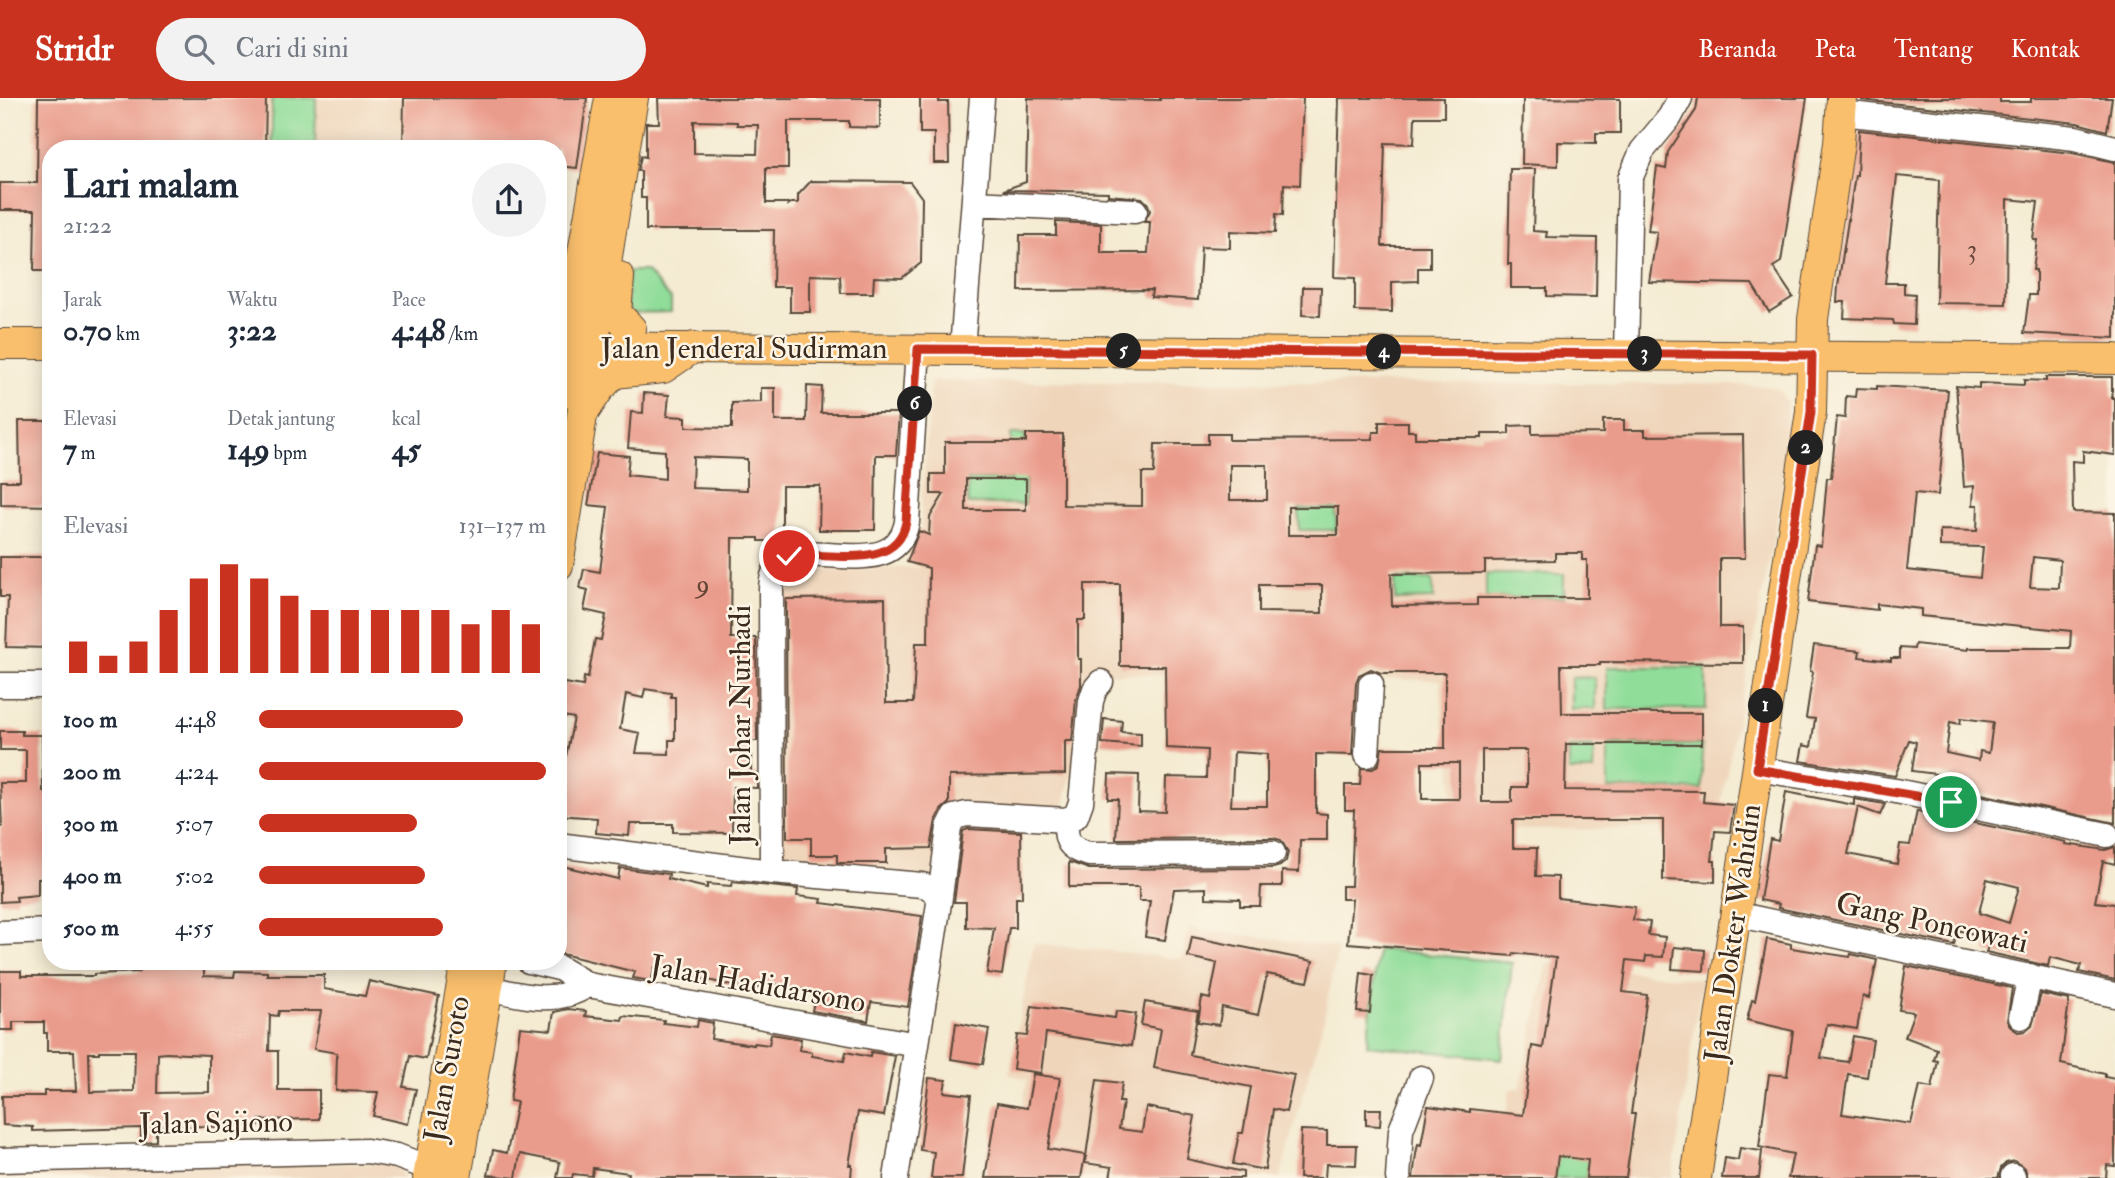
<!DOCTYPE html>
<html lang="id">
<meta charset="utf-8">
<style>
body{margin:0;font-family:"IM FELL Double Pica",serif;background:#f2f2f3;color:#1f2937;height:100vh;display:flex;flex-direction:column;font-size:26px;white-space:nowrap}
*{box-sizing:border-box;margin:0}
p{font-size:23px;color:#747a83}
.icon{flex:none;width:38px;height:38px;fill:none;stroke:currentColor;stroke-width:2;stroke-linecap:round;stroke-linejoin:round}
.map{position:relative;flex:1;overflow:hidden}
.side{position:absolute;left:42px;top:42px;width:525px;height:830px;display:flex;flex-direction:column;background:#fff;border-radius:28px;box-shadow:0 4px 18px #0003}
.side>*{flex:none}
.pin{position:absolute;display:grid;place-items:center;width:60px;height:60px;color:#fff;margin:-30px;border:4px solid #fff;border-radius:50%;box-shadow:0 2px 7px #0007}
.km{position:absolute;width:35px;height:35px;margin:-18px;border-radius:50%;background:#222;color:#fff;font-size:19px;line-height:35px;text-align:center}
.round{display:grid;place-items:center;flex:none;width:74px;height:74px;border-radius:37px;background:#f2f2f3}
.headline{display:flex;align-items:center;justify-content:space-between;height:119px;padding:0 21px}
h1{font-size:38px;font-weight:700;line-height:52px}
.metrics{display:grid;grid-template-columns:repeat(3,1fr);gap:10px;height:119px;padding:7px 21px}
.metrics div{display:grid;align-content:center}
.metrics b{font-size:30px;font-weight:700}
.metrics small{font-size:19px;font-weight:400}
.metrics p{font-size:19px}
.chart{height:196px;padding:14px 21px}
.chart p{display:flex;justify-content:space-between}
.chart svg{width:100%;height:126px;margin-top:7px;stroke:#c8321e;stroke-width:6}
ul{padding:0 21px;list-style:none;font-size:23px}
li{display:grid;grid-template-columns:112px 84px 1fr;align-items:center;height:52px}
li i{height:18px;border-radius:9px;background:#c8321e}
header{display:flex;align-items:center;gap:42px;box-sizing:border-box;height:98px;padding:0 35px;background:#c8321e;color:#fff}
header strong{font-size:33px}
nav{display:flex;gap:38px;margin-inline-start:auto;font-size:24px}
.search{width:490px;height:63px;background:#f2f2f3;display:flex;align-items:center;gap:18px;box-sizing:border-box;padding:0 24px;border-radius:38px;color:#747a83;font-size:26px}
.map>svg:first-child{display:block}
.built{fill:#efd6bb}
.green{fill:#90dd9a;stroke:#66845c;stroke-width:2}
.building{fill:#ea9c8c;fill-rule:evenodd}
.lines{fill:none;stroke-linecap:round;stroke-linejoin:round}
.minor-casing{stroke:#574739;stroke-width:27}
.major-casing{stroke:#574739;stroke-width:32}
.minor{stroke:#fff;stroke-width:24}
.major{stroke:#f9bf6d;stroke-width:30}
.route-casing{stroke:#fff;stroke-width:14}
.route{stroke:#c8321e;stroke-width:9}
.labels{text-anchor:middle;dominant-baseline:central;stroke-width:5;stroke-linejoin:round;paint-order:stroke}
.number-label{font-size:26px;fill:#67463a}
.street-label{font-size:30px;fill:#3b2a1e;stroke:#fcf5e5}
</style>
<header>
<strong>Stridr</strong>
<div class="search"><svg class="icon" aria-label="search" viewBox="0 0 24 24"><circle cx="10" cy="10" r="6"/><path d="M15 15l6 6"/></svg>Cari di sini</div>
<nav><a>Beranda</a><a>Peta</a><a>Tentang</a><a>Kontak</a></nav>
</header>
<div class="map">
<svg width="2115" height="1080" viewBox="0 0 2115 1080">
<rect width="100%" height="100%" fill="#fcf5e5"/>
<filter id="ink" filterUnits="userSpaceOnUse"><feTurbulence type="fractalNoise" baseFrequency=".0143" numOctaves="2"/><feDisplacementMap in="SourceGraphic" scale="14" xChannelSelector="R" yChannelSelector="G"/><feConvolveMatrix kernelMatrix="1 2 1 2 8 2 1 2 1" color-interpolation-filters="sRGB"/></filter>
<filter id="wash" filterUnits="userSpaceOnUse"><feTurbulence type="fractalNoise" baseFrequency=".00686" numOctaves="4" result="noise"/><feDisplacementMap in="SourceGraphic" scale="28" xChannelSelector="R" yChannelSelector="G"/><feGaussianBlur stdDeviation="1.57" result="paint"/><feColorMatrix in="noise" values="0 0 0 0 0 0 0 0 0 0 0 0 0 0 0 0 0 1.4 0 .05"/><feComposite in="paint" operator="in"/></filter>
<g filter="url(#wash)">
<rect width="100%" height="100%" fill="#f4ebd2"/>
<path class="built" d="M34,0H436L432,51H51V78H34Z
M931,283L1700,286L1767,288L1778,291L1787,304V358L1776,428L1716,729L1452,733V631L1443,630L1440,582L1094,575L1062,714H941L937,779L778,761L777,474L922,469L921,416Z
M1189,829L1338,850L1323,925L1280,1080H1010L1027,981L1009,976L1034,845L1182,861Z
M1548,864L1702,882L1672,1080H1496L1510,991L1520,990Z
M177,1066H382L395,1069L406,1080H0V1074Z"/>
<path class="green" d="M272,0H316L315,51H272Z
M629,173H646L671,201V214L633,215L627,209Z
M1011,336H1025V406H968V382H1011Z
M1299,411H1336V432H1299Z
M1486,476H1564V499L1486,500Z
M1395,481H1433V501L1395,502Z
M1607,569H1706V611H1607Z
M1595,579V611H1571V580Z
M1702,647V691H1608V647Z
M1569,650H1594L1593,673H1569Z
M1378,851L1512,865L1502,961L1367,947Z
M1595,1010L1586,1080H1555L1557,1058Z"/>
<g id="blocks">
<path class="building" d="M38,0H266L265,51H51V173H34L35,112H0V85H37Z
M404,0H587L577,70L558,68V51H403Z
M658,0H880V30L849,29V23H788V70H766V105H788V107L791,105H798V97L811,83L910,84L922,100L921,165L902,180L874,179L873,195H841L840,178L810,177V214H790V189H773L774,132H646V100H641V73H638L641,58L646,59V25H659ZM694,23L737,24V27H758L757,56L694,55Z
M920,0H939V4H948L949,65H934V35H920Z
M1028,0L1160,2V0H1303L1300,87L1284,86L1283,117L1276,116L1275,135L1230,133V150L1201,149L1198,202L1151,199L1152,192L1019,193L1020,137H1056V124L1101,126V155H1148L1150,124H1144L1150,113L1148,106L1142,100L1108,97V94L1004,92L1026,84Z
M1339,0H1444V19H1415L1414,46L1385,45L1382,148H1430V170H1418V183L1392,184V214L1355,213V180L1334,179Z
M1523,0L1620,1V35H1596V45L1558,44V68L1522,66Z
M1698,0H1807L1781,164L1773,169L1793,199L1769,214L1752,186L1649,184L1657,134L1648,133L1657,69L1666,71L1668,54L1696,12Z
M1862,0H2000V4H2031V0H2112L2107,33L2077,25L1862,2Z
M1859,32L2072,55L2115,64V240L2024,235L2029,197H2036V172H2033L2037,142H2033L2038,104L2007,101L2006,206L1936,205L1939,82L1897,78L1885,185H1904V195L1915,196L1914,227L1894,226L1893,222L1844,220L1845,204H1837L1838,188L1855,77H1857Z
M1510,71H1535L1533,133L1547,134L1546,139L1597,140L1596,199L1547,198V190H1511V166H1508Z
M1303,189H1321L1320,218L1302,217Z
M2046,279H2112V300H2115V357L2083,353V364L2072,363L2073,414L2115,415V725L1949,689L1952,678L1912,673L1916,644L1909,642L1895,678L1800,663L1803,647L1811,649L1815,621L1806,620L1813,574L1810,573L1814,547L1860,553L1859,559L1891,563V560H1900V550L1914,551L1915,546L1968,552V550H2070L2071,533L1921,518V511L1877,506V512L1808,504L1815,447L1821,448L1827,380H1831L1837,319L1845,320L1846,298L1855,299L1856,290L1877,291V288L1948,292L1938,397L1915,395L1907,472L1980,480L1983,449L1940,448V432L1977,433L1978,407H1973L1974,388L1964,389L1956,288L1979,290V285L2024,287V282L2046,283ZM2033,459L2060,462L2059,490L2030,489ZM1961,620L1993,624L1989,655L1980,653L1979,662L1946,655L1950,624L1960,626Z
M807,288L822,289L821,315H899L896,357H876L875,432H819L820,388H782V443H759V440H732L731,540H756L757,643H751V675H757V690L733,689L732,735L673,734V726H630L629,738L596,735L597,720L558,717L560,687L574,620L558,617L564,585L583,588L584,579L588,580L595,541L601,542L606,517L584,512L588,492L580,490L584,471L600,474L608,409L588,407L597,355L629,358L627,377L665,381V353L628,350L631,314L643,315L644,295L669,297L667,318L686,319V329L732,330V305L761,304V290H775V323H806ZM693,359L747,361V392L692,390ZM645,591L671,595V599H675V642H669V656L636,655L640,635L620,631L626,596L643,600Z
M1603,322H1624V332H1645V338L1743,337L1745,460H1720V529H1743V565L1600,564V567H1561L1562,615H1702V646H1566L1565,692L1704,693L1703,704L1734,707L1730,734L1715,733L1712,763H1715V784L1663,782V722H1513V750H1537L1536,778L1558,779V800L1635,809L1633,822L1650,824L1648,837L1665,839L1663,859L1646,858L1645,864L1627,862L1623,894L1647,897L1631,1016H1635L1626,1080H1586L1588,1062L1558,1058L1555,1080H1413L1416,1056L1418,1046L1421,1047L1428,1008L1470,1014V1011L1523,1017L1532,948L1543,950L1556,860L1514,855L1513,858L1348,845L1352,801H1342V788H1351L1354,712H1345V687H1360L1361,670L1373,671L1379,666L1382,650H1445V575H1381L1371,571L1359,577L1356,585L1352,657L1316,656V715L1327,716V742H1300L1299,774L1282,773V788H1261L1260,808H1240V801L1206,800V790L1174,791L1165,842L1145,839L1150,803H1139V789H1069V764L1089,771L1273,770L1280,768L1286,763L1288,754L1281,742L1273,740L1116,741L1118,701H1108L1109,676L1139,677L1138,713L1165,714L1166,679L1206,680L1207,652L1166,650L1165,568H1120V486H1085V522H1078V561H1081V587L1076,602L1072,643H1065V676L949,678V705L941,712L936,722L931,750L886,751V765H837V757H811V740H787L786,501L885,500L886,605H913L916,545H928L929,470L907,464L919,433L929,437L930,419L944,396H931V376H945V344H1026V336H1063V407L1142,408V375H1154L1155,346H1208V336H1229V342L1373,341V334H1379V324H1408V333H1415V340H1482V336H1509V328L1532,327V336L1603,335ZM1230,367H1267V402H1230ZM966,381H1026V412H966ZM1288,409H1338V437H1288ZM1555,455H1582V462H1587V500H1477V507L1392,508L1391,476L1485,475V463L1555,462ZM1259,487H1322V515L1259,514ZM1482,652H1527V689H1512V704H1482ZM1234,654L1267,656V708H1231ZM1422,665H1459V701H1422Z
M19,323H51V408L1,407V383H20Z
M0,459H51V550L6,549L8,499H0Z
M1104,621L1122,623L1121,634L1141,635V648L1102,645Z
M0,633H22V637H42L43,693H50L51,780L38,781V797L16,799L17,803L0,804V729H2L0,685H26V652H0Z
M1786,694L1854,707V701L1885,706L1880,717L1858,709L1848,756L1897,766L1900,746L1910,747L1917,713L2066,744L2065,746L2105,752L2115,749V766L2103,763L2095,804L2115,806V882L2079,874L2081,867L2050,859L2048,868L1986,854L1991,840L1957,832L1954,847L1778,810L1779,806L1760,802L1770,741L1778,743ZM1987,781L2019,789L2009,825L1979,815Z
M968,731L1021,734L1022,800H1016V830H1009L1002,877L987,875L994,830L966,829V804H954L963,733Z
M558,767L618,781L620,770L669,776L668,781L707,790V786L731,788L732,784L798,791L797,798L822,801L821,805L922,818L908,909L871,904L868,923L812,913L816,894L761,884L760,890L738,886L737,889L655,869L651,883L633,880L635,874L558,855Z
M1192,839L1313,863L1308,884L1267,876L1258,917L1222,909L1219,927L1198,924L1202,899L1210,901L1217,865L1188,859Z
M1767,841L1791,846V850L1850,859L1851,856L1877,862L1869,900L1863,898L1857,931L1827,926L1821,960L1848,964L1853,938L1873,942L1867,979L1848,976L1842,1016L1911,1026L1920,988L1932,990L1938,963L1934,962L1937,951L1905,939L1914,914L1899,912L1906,868L2012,890L2007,923L2012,930L2018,934L2026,933L2032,928L2041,896L2069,902L2061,966L2105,976V979L2115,981V1068L2107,1067L2106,1080H2028L2025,1070L2014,1063L2006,1065L2001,1070L1998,1080H1788L1793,1056L1759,1049L1769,976L1787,978L1793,933L1747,922L1752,902L1755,903Z
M1674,849L1705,852L1704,873L1672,871Z
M139,863H204V878L234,879L235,873L267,874V877H324V891L365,898L369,883L439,898L426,961L410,958L403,989L416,991L408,1026L373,1018L378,994L336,993L337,955L314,951L321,913H279L278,918L270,917L269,953H278V992H319V1021L259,1022V1027L226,1029L156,1027V1043L141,1044V1030L33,1033V1029L3,1027L2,998H44V993H76L74,953H47V935H44V924H13V932H0V873H21V878H94V876L139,874ZM99,953H135L134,993L90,994L89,955H99ZM166,955L209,957V994L157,995L158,956Z
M1361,875L1373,877L1370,915L1357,914Z
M1145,904L1198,913L1190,957L1294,977L1286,1014L1273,1011L1265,1072L1233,1066L1239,1035H1243L1251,989L1154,970L1161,931L1141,927Z
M1032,908L1115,920L1116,913L1136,916L1131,948L1046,935L1041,975L1013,971L1017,937L1027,938Z
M568,911L586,913L585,918L622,922L623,918L664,922L663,925L697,929L698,922L713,925L711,941L754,947V945L769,947L771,936L801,941L799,952L812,954V958L844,963L846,954L870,959L871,954L895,958L884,1018L858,1014L849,1067H852L851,1080H628L629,1075L593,1070L592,1078L573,1076L572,1080H557L560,1064L520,1056L516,1080L488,1077L493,1052L507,1055L517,1004L510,1003L520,929L551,932L554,914Z
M956,925L989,931L983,966L951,961Z
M1033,976L1060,980L1048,1051L1085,1057L1081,1080H985L997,1005L1027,1010Z
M929,980L946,982L944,994L971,997L962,1080H931L934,1054L920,1052Z
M1097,982L1122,985L1119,1004H1123L1119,1031L1142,1034L1146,1009L1195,1018L1187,1061L1243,1074V1080H1110L1112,1069L1085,1065Z
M1366,1011H1381L1380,1028L1366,1027Z
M1301,1032L1327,1033V1047H1357L1356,1067L1326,1066L1325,1080H1299Z
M1740,1050L1762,1053L1759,1080H1722L1725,1060L1738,1062Z"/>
</g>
</g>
<g filter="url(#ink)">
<use href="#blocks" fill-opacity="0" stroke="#574739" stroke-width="2"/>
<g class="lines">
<g class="minor-casing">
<path id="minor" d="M1841,15L2075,40L2115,50
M974,105L1135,113
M962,251L982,0
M1626,256L1630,81L1642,53L1670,19L1680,0
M0,587H51
M1367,657L1371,586
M1757,671L1896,693L2107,737
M1066,722C1065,743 1068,750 1089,756L1273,755
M558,747L772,774L922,787L929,789L940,799L896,1080
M772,774L771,491C774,416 892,499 907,424L918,251
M940,799L949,729L954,719L967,716L1066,722L1076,718L1081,704L1091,603L1095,591L1101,584
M1735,816L2115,897
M0,835L51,833
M529,863L559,870L588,887L917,947
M471,886C511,894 551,911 588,887
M2021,919L2030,878
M0,1062L367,1053L397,1058L447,1077
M2013,1078V1080
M1398,1080L1401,1032L1421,980"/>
</g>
<g class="major-casing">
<path id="major" d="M619,179L616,215L631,231
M0,246H51
M558,249L2115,261
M558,298L610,0
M585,312L599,291L614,275L663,270L694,249
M558,467C584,312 606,156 633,0
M428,1080L466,863
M456,1080L492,863
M1696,1080L1811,314L1813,221L1839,45L1842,0"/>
</g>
<use href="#minor" class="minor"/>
<use href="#major" class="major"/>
</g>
</g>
<g class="lines" filter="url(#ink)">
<g class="route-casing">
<path id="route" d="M789,458C825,453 897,475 906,424L918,251L1812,257L1811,314L1757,671L1951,704"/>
</g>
<use href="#route" class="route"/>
</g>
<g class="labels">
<g class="number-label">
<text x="1972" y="152">3</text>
<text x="703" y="487">9</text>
</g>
<g class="street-label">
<text x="744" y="250">Jalan Jenderal Sudirman</text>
<text transform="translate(740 627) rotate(-90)">Jalan Johar Nurhadi</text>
<text transform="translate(1932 825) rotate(12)">Gang Poncowati</text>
<text transform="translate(1733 835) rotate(-82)">Jalan Dokter Wahidin</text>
<text transform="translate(758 886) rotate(10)">Jalan Hadidarsono</text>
<text transform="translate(447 971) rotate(-80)">Jalan Suroto</text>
<text transform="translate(216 1025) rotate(-1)">Jalan Sajiono</text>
</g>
</g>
</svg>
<div class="pin" style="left:1951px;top:704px;background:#1e9e55"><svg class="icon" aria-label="arrive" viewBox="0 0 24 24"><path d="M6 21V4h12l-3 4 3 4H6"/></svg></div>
<div class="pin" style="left:789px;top:458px;background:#d93025"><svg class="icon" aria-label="check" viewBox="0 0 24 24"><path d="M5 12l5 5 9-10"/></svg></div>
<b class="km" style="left:1766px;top:608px">1</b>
<b class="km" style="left:1806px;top:350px">2</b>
<b class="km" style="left:1645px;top:256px">3</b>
<b class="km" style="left:1384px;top:254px">4</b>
<b class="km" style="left:1124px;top:253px">5</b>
<b class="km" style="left:915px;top:306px">6</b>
<section class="side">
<div class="headline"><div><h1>Lari malam</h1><p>21:22</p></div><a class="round"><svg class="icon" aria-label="share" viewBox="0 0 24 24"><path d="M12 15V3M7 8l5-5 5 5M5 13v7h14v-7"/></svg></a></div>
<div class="metrics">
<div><p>Jarak</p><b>0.70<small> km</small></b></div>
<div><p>Waktu</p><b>3:22</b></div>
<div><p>Pace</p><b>4:48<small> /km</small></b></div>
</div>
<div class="metrics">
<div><p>Elevasi</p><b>7<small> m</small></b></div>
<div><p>Detak jantung</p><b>149<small> bpm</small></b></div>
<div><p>kcal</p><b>45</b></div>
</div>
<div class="chart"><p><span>Elevasi</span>131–137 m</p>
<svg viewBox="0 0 160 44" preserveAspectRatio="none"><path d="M5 44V33M15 44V38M25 44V33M35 44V22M45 44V11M55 44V6M65 44V11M75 44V17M85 44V22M95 44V22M105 44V22M115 44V22M125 44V22M135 44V27M145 44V22M155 44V27"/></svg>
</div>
<ul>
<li><b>100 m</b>4:48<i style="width:71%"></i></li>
<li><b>200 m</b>4:24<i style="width:100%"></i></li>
<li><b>300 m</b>5:07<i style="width:55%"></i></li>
<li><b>400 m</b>5:02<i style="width:58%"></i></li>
<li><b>500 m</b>4:55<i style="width:64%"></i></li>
</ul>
</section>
</div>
